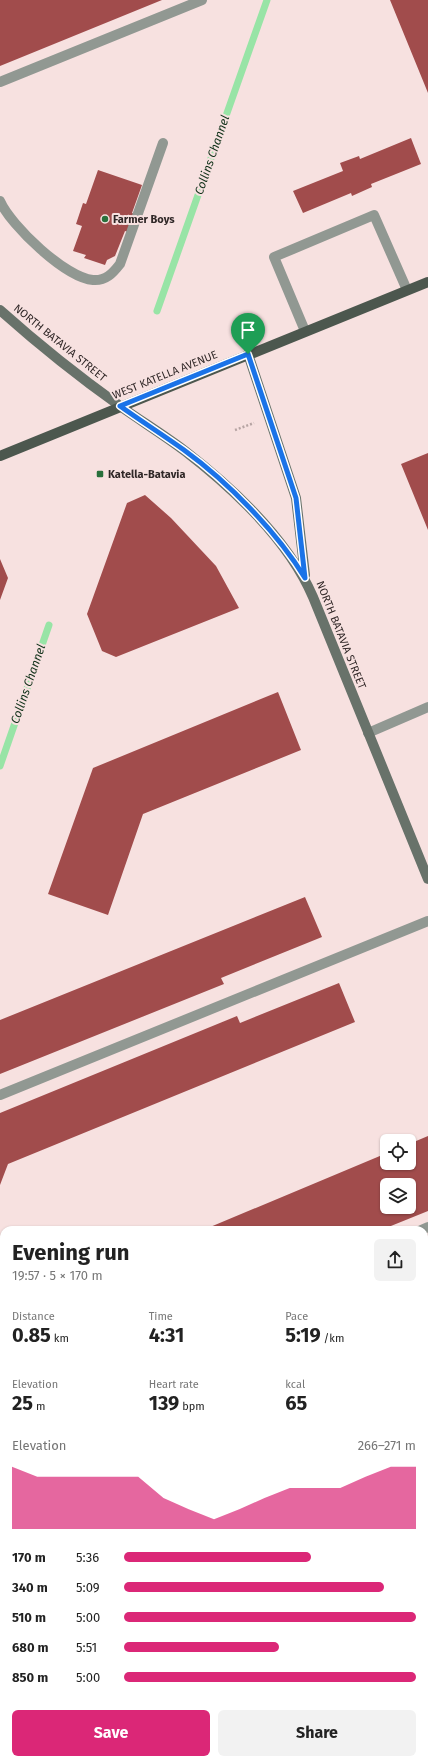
<!DOCTYPE html>
<meta charset="utf-8">
<style>
body{margin:0;font-family:"Fira Sans",sans-serif;background:#f2f2f2;color:#222;height:100vh;display:flex;flex-direction:column;font-size:15px;white-space:nowrap}
*{box-sizing:border-box;margin:0}
p{font-size:13px;color:#767676}
.icon{flex:none;width:22px;height:22px;fill:none;stroke:currentColor;stroke-width:2;stroke-linecap:round;stroke-linejoin:round}
.map{position:relative;flex:1;overflow:hidden}
.side{position:absolute;left:0px;top:1226px;width:428px;height:538px;display:flex;flex-direction:column;background:#fff;border-radius:12px 12px 0 0;box-shadow:0 1px 3px #0004}
.side>*{flex:none}
.controls{position:absolute;left:380px;top:1134px;display:grid;gap:8px}
.controls a{display:grid;place-items:center;width:36px;height:36px;border-radius:6px;background:#fff;box-shadow:0 1px 3px #0004;font-size:20px}
.pin{position:absolute;display:grid;place-items:center;width:34px;height:34px;color:#fff;margin:-41px -17px;border-radius:50% 50% 50% 0;rotate:-45deg;box-shadow:0 0 4px #0007}
.pin .icon{rotate:45deg}
.round{display:grid;place-items:center;flex:none;width:42px;height:42px;border-radius:6px;background:#f2f2f2}
.overview{display:flex;align-items:center;justify-content:space-between;height:68px;padding:0 12px}
h1{font-size:22px;font-weight:700;line-height:30px}
.figures{display:grid;grid-template-columns:repeat(3,1fr);gap:6px;height:68px;padding:4px 12px}
.figures div{display:grid;align-content:center}
.figures b{font-size:20px;font-weight:700}
.figures small{font-size:11px;font-weight:400}
.figures p{font-size:11px}
.chart{height:112px;padding:8px 12px}
.chart p{display:flex;justify-content:space-between}
.chart svg{width:100%;height:72px;margin-top:4px;fill:#db2777;opacity:.7}
.action{display:flex;gap:8px;margin-top:auto;padding:8px 12px}
.action a{flex:1;height:46px;border-radius:6px;background:#db2777;color:#fff;font-size:16px;font-weight:700;line-height:46px;text-align:center}
.action a+a{background:#f2f2f2;color:#222}
ul{padding:0 12px;list-style:none;font-size:13px}
li{display:grid;grid-template-columns:64px 48px 1fr;align-items:center;height:30px}
li i{height:10px;border-radius:5px;background:#db2777}
.map>svg:first-child{display:block}
.lines{fill:none;stroke-linecap:round;stroke-linejoin:round}
.stream{stroke:#98e4a6;stroke-width:7}
.building{fill:#a14c4c;fill-rule:evenodd}
.path{stroke:#b6a4a3;stroke-width:2.5;stroke-dasharray:2 2;stroke-linecap:butt}
.lane{stroke:#919892;stroke-width:10}
.secondary{stroke:#68726a;stroke-width:10}
.primary{stroke:#4c574e;stroke-width:10}
.rail-casing{stroke:#584c4c;stroke-width:4.5}
.rail{stroke:#f7e1e0;stroke-width:3;stroke-dasharray:9;stroke-linecap:butt}
.route-casing{stroke:#fff;stroke-width:8}
.route{stroke:#1a73e8;stroke-width:5}
.poi-dot{fill:#29703c;stroke:#f7e1e0;stroke-width:1.5}
.labels{text-anchor:middle;dominant-baseline:central;stroke-width:4;stroke-linejoin:round;paint-order:stroke}
.poi-label{font-size:11px;font-weight:bold;fill:#302727;stroke:#f7e1e0;text-anchor:start}
.street-label{font-size:11px;fill:#302727;stroke:#f7e1e0}
.water-label{font-size:12px;font-style:italic;fill:#12321a;stroke:#f7e1e0}
</style>
<div class="map">
<svg width="428" height="1764" viewBox="0 0 428 1764">
<rect width="100%" height="100%" fill="#f7e1e0"/>
<g class="lines">
<path class="stream" d="M157,311L267,0
M0,766L49,625"/>
</g>
<path class="building" d="M0,0H162L0,66Z
M390,0H428V93Z
M411,138L421,164L371,184L372,187L352,196L351,193L303,213L293,191L343,171L340,163L359,156L360,159Z
M98,170L142,185L132,213L135,214L128,232L125,231L115,256L107,260L105,265L84,258L86,255L73,251L82,226L76,224L83,203L86,204Z
M428,453V530L401,464Z
M145,495L171,518L216,566L239,608L116,657L102,651L87,614L127,503Z
M0,559L8,578L0,600Z
M278,692L301,750L143,814L108,915L48,894L93,768Z
M305,897L322,937L221,978L224,984L0,1074V1020Z
M339,983L355,1022L8,1164L0,1185V1113L237,1016L240,1023Z
M428,1136V1211L381,1230H203L387,1153V1163H409V1144ZM387,1185H409V1207H387Z
M4,1313V1387L0,1388V1314Z"/>
<g class="lines">
<path class="path" d="M235,430L254,423"/>
<path class="lane" d="M0,82L202,0
M0,201C11,226 66,278 93,280C106,281 113,273 120,264L163,143
M305,331L274,257L374,215L407,290
M368,733L428,707
M0,1095L428,921
M421,1230L428,1227
M0,1402L4,1401"/>
<path class="secondary" d="M0,310C38,344 78,376 120,406C141,421 164,435 185,451C234,489 288,539 313,597L428,879
M248,354L296,498L305,575"/>
<path class="primary" d="M0,456L428,282"/>
<g class="rail-casing">
<path id="rail" d="M417,1764L428,1759"/>
</g>
<use href="#rail" class="rail"/>
</g>
<g class="lines">
<g class="route-casing">
<path id="route" d="M248,354L296,498L305,578C277,532 228,482 184,450C163,435 141,421 120,406Z"/>
</g>
<use href="#route" class="route"/>
</g>
<g class="poi-dot">
<circle cx="105" cy="219" r="4"/>
<rect x="96" y="470" width="8" height="8" rx="2"/>
</g>
<g class="labels">
<g class="poi-label">
<text x="113" y="219">Farmer Boys</text>
<text x="108" y="474">Katella-Batavia</text>
</g>
<g class="street-label">
<text transform="translate(60 343) rotate(39)">NORTH BATAVIA STREET</text>
<text transform="translate(165 375) rotate(-22)">WEST KATELLA AVENUE</text>
<text transform="translate(341 635) rotate(68)">NORTH BATAVIA STREET</text>
</g>
<g class="water-label">
<text transform="translate(212 155) rotate(-71)">Collins Channel</text>
<text transform="translate(28 684) rotate(-71)">Collins Channel</text>
</g>
</g>
</svg>
<div class="controls">
<a><svg class="icon" aria-label="locate" viewBox="0 0 24 24"><circle cx="12" cy="12" r="6"/><path d="M12 2v4M12 18v4M2 12h4M18 12h4"/></svg></a>
<a><svg class="icon" aria-label="layers" viewBox="0 0 24 24"><path d="M12 4l9 5-9 5-9-5zM3 14l9 5 9-5"/></svg></a>
</div>
<div class="pin" style="left:248px;top:354px;background:#1e9e55"><svg class="icon" aria-label="arrive" viewBox="0 0 24 24"><path d="M6 21V4h12l-3 4 3 4H6"/></svg></div>
<section class="side">
<div class="overview"><div><h1>Evening run</h1><p>19:57 · 5 × 170 m</p></div><a class="round"><svg class="icon" aria-label="share" viewBox="0 0 24 24"><path d="M12 15V3M7 8l5-5 5 5M5 13v7h14v-7"/></svg></a></div>
<div class="figures">
<div><p>Distance</p><b>0.85<small> km</small></b></div>
<div><p>Time</p><b>4:31</b></div>
<div><p>Pace</p><b>5:19<small> /km</small></b></div>
</div>
<div class="figures">
<div><p>Elevation</p><b>25<small> m</small></b></div>
<div><p>Heart rate</p><b>139<small> bpm</small></b></div>
<div><p>kcal</p><b>65</b></div>
</div>
<div class="chart"><p><span>Elevation</span>266–271 m</p>
<svg viewBox="0 0 160 44" preserveAspectRatio="none"><path d="M0 44V6L10 12L20 12L30 12L40 12L50 12L60 25L70 32L80 38L90 32L100 25L110 19L120 19L130 19L140 12L150 6L160 6V44z"/></svg>
</div>
<ul>
<li><b>170 m</b>5:36<i style="width:64%"></i></li>
<li><b>340 m</b>5:09<i style="width:89%"></i></li>
<li><b>510 m</b>5:00<i style="width:100%"></i></li>
<li><b>680 m</b>5:51<i style="width:53%"></i></li>
<li><b>850 m</b>5:00<i style="width:100%"></i></li>
</ul>
<div class="action"><a>Save</a><a>Share</a></div>
</section>
</div>
